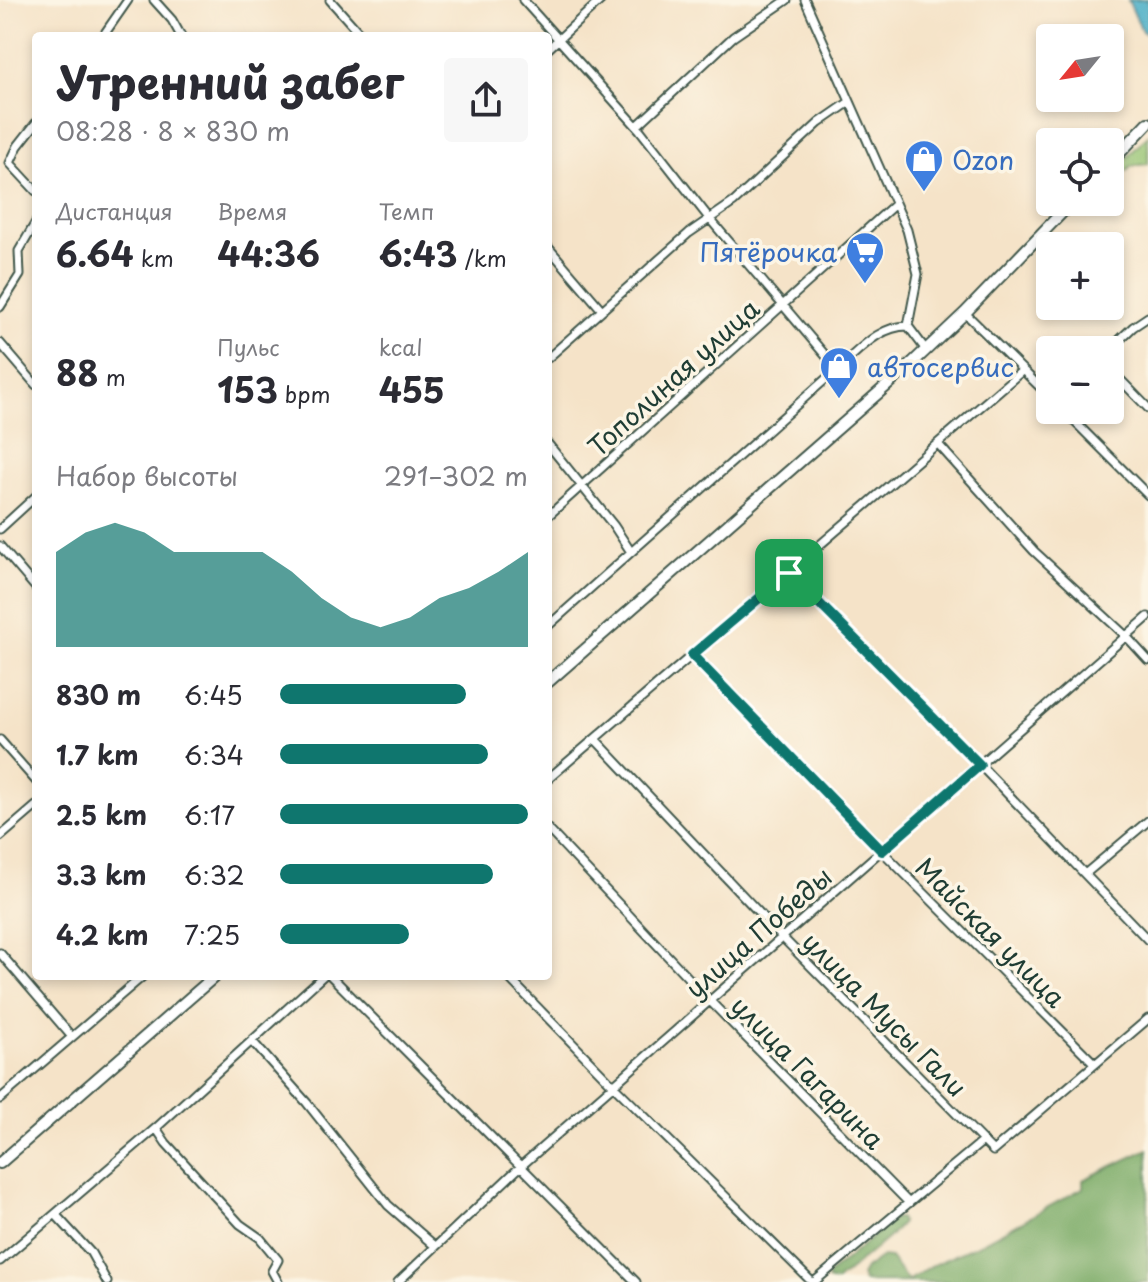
<!DOCTYPE html>
<html lang="ru">
<meta charset="utf-8">
<style>
body{margin:0;font-family:"Playpen Sans",sans-serif;background:#f7f7f7;color:#2b2b33;height:100vh;display:flex;flex-direction:column;font-size:30px;white-space:nowrap}
*{box-sizing:border-box;margin:0}
p{font-size:26px;color:#7c7c81}
.icon{flex:none;width:44px;height:44px;fill:none;stroke:currentColor;stroke-width:2;stroke-linecap:round;stroke-linejoin:round}
.map{position:relative;flex:1;overflow:hidden}
.side{position:absolute;left:32px;top:32px;width:520px;height:948px;display:flex;flex-direction:column;background:#fff;border-radius:8px;box-shadow:0 4px 12px #0003}
.side>*{flex:none}
.needle{width:52px;rotate:240deg}
.fabs{position:absolute;left:1036px;top:24px;display:grid;gap:16px}
.fabs a{display:grid;place-items:center;width:88px;height:88px;border-radius:8px;background:#fff;box-shadow:0 4px 12px #0003;font-size:40px}
.pin{position:absolute;display:grid;place-items:center;width:68px;height:68px;color:#fff;margin:-34px;border-radius:16px;box-shadow:0 4px 12px #0006}
.round{display:grid;place-items:center;flex:none;width:84px;height:84px;border-radius:8px;background:#f7f7f7}
.headline{display:flex;align-items:center;justify-content:space-between;height:136px;padding:0 24px}
h1{font-size:44px;font-weight:700;line-height:60px}
.metrics{display:grid;grid-template-columns:repeat(3,1fr);gap:12px;height:136px;padding:8px 24px}
.metrics div{display:grid;align-content:center}
.metrics b{font-size:34px;font-weight:700}
.metrics small{font-size:22px;font-weight:400}
.metrics p{font-size:22px}
.chart{height:224px;padding:16px 24px}
.chart p{display:flex;justify-content:space-between}
.chart svg{width:100%;height:144px;margin-top:8px;fill:#0f766e;opacity:.7}
ul{padding:0 24px;list-style:none;font-size:26px}
li{display:grid;grid-template-columns:128px 96px 1fr;align-items:center;height:60px}
li i{height:20px;border-radius:10px;background:#0f766e}
.map>svg:first-child{display:block}
.green{fill:#94c372;stroke:#5a8053;stroke-width:2}
.forest{fill:#77a964;stroke:#4b734c;stroke-width:2}
.water{fill:#48aec7;stroke:#34767e;stroke-width:2}
.lines{fill:none;stroke-linecap:round;stroke-linejoin:round}
.street-casing{stroke:#3f564a;stroke-width:11}
.secondary-casing{stroke:#3f564a;stroke-width:14}
.street{stroke:#fff;stroke-width:7}
.secondary{stroke:#fff;stroke-width:10}
.route-casing{stroke:#fff;stroke-width:16}
.route{stroke:#0f766e;stroke-width:10}
.labels{text-anchor:middle;dominant-baseline:central;stroke-width:7;stroke-linejoin:round;paint-order:stroke}
.shop-label{font-size:26px;fill:#366cbe;stroke:#fcf5e5;text-anchor:start}
.street-label{font-size:26px;fill:#1f3d34;stroke:#fcf5e5}
</style>
<div class="map">
<svg width="1148" height="1282" viewBox="0 0 1148 1282">
<rect width="100%" height="100%" fill="#fcf5e5"/>
<filter id="ink" filterUnits="userSpaceOnUse"><feTurbulence type="fractalNoise" baseFrequency=".0125" numOctaves="2"/><feDisplacementMap in="SourceGraphic" scale="16" xChannelSelector="R" yChannelSelector="G"/><feConvolveMatrix kernelMatrix="1 2 1 2 8 2 1 2 1" color-interpolation-filters="sRGB"/></filter>
<filter id="wash" filterUnits="userSpaceOnUse"><feTurbulence type="fractalNoise" baseFrequency=".006" numOctaves="4" result="noise"/><feDisplacementMap in="SourceGraphic" scale="32" xChannelSelector="R" yChannelSelector="G"/><feGaussianBlur stdDeviation="1.8" result="paint"/><feColorMatrix in="noise" values="0 0 0 0 0 0 0 0 0 0 0 0 0 0 0 0 0 1.4 0 .05"/><feComposite in="paint" operator="in"/></filter>
<g filter="url(#wash)">
<rect width="100%" height="100%" fill="#f5e3c8"/>
<path class="green" d="M1148,135V164L1132,166L1120,177L1114,179L1110,176Z"/>
<path class="forest" d="M1148,1149V1282H864L861,1276L865,1269L882,1257L890,1258L908,1281L931,1266L984,1242L1083,1188V1180Z
M895,1218H900L902,1223L889,1237L836,1282L827,1280L829,1274Z"/>
<path class="water" d="M1128,0H1148V35L1142,31Z"/>
</g>
<g filter="url(#ink)">
<g class="lines">
<g class="street-casing">
<path id="street" d="M154,0L172,20L181,36
M330,0L362,36
M523,0L640,130L709,218L837,369C859,351 878,326 908,326
M805,0L907,230L918,274L908,326L926,350
M103,36L128,0
M548,49L601,0
M36,123L18,146L10,163L36,191
M637,126L733,37L787,0
M548,247L602,310
M0,307L20,275L19,251L36,222
M965,313L1050,397
M0,343L36,385
M1109,350L1133,327L1148,317
M548,358L689,233L734,202L819,123L848,103
M1110,369L1148,408
M1063,410L1148,495
M548,444L614,526L631,552
M938,444L1034,551L1126,636L1148,660
M548,516L895,204
M0,529L36,496
M0,546L36,588
M789,573L980,765L1148,940
M548,626L837,369
M692,655L882,851L1095,1064
M595,739L782,937L993,1151L1148,1019
M0,740L36,781
M548,779L1023,370
M548,829L710,1001L909,1203
M0,837L36,806
M1085,874L1148,821
M0,953L72,1037
M331,976L636,1282
M507,976L613,1085L812,1282
M252,1041L307,1103L388,1205L435,1246
M0,1099L143,976
M156,1128L166,1143L240,1224L260,1238L278,1260L272,1271L278,1282
M55,1214L91,1253L107,1282
M0,1261L156,1128L323,976
M398,1282L521,1166L1148,617
M814,1282L983,1141"/>
</g>
<g class="secondary-casing">
<path id="secondary" d="M1110,163L1148,123
M548,682L908,367L965,313L1072,202
M0,1163L215,976"/>
</g>
<use href="#street" class="street"/>
<use href="#secondary" class="secondary"/>
</g>
</g>
<g class="lines" filter="url(#ink)">
<g class="route-casing">
<path id="route" d="M789,573L980,765L882,851L692,655Z"/>
</g>
<use href="#route" class="route"/>
</g>
<defs>
<g id="shop-pin" transform="scale(2)"><path d="M0 17L-7.5 6A9.5 9.5 0 1 1 7.5 6Z" fill="#3f7fe0" stroke="#fcf5e5"/><path d="M-5-2.5h2.3a2.7 3.5 0 0 1 5.4 0H5L5.5 6h-11ZM-1.5-2.5h3a1.5 2.3 0 0 0-3 0Z" fill="#fff"/></g>
<g id="supermarket-pin" transform="scale(2)"><path d="M0 17L-7.5 6A9.5 9.5 0 1 1 7.5 6Z" fill="#3f7fe0" stroke="#fcf5e5"/><path d="M-6-5.5h2.5l.6 2H6L4.5 2H-2.5L-4.4-4H-6ZM-1.5 3.2a1.3 1.3 0 1 0 .1 0ZM3 3.2a1.3 1.3 0 1 0 .1 0Z" fill="#fff"/></g>
</defs>
<g fill-rule="evenodd">
<use href="#shop-pin" x="924" y="159"/>
<use href="#supermarket-pin" x="865" y="251"/>
<use href="#shop-pin" x="839" y="366"/>
</g>
<g class="labels">
<g class="shop-label">
<text x="952" y="159">Ozon</text>
<text x="837" y="251" text-anchor="end">Пятёрочка</text>
<text x="867" y="366">автосервис</text>
</g>
<g class="street-label">
<text transform="translate(673 377) rotate(-42)">Тополиная улица</text>
<text transform="translate(758 932) rotate(-41)">улица Победы</text>
<text transform="translate(991 932) rotate(45)">Майская улица</text>
<text transform="translate(885 1014) rotate(45)">улица Мусы Гали</text>
<text transform="translate(808 1072) rotate(45)">улица Гагарина</text>
</g>
</g>
</svg>
<div class="fabs">
<a><svg class="needle" viewBox="-14 -14 28 28"><path d="M0-13l5 13h-10z" fill="#e53935"/><path d="M0 13l5-13h-10z" fill="#7c7c81"/></svg></a>
<a><svg class="icon" aria-label="locate" viewBox="0 0 24 24"><circle cx="12" cy="12" r="6"/><path d="M12 2v4M12 18v4M2 12h4M18 12h4"/></svg></a>
<a>+</a>
<a>−</a>
</div>
<div class="pin" style="left:789px;top:573px;background:#1e9e55"><svg class="icon" aria-label="arrive" viewBox="0 0 24 24"><path d="M6 21V4h12l-3 4 3 4H6"/></svg></div>
<section class="side">
<div class="headline"><div><h1>Утренний забег</h1><p>08:28 · 8 × 830 m</p></div><a class="round"><svg class="icon" aria-label="share" viewBox="0 0 24 24"><path d="M12 15V3M7 8l5-5 5 5M5 13v7h14v-7"/></svg></a></div>
<div class="metrics">
<div><p>Дистанция</p><b>6.64<small> km</small></b></div>
<div><p>Время</p><b>44:36</b></div>
<div><p>Темп</p><b>6:43<small> /km</small></b></div>
</div>
<div class="metrics">
<div><b>88<small> m</small></b></div>
<div><p>Пульс</p><b>153<small> bpm</small></b></div>
<div><p>kcal</p><b>455</b></div>
</div>
<div class="chart"><p><span>Набор высоты</span>291–302 m</p>
<svg viewBox="0 0 160 44" preserveAspectRatio="none"><path d="M0 44V15L10 9L20 6L30 9L40 15L50 15L60 15L70 15L80 21L90 29L100 35L110 38L120 35L130 29L140 26L150 21L160 15V44z"/></svg>
</div>
<ul>
<li><b>830 m</b>6:45<i style="width:75%"></i></li>
<li><b>1.7 km</b>6:34<i style="width:84%"></i></li>
<li><b>2.5 km</b>6:17<i style="width:100%"></i></li>
<li><b>3.3 km</b>6:32<i style="width:86%"></i></li>
<li><b>4.2 km</b>7:25<i style="width:52%"></i></li>
</ul>
</section>
</div>
